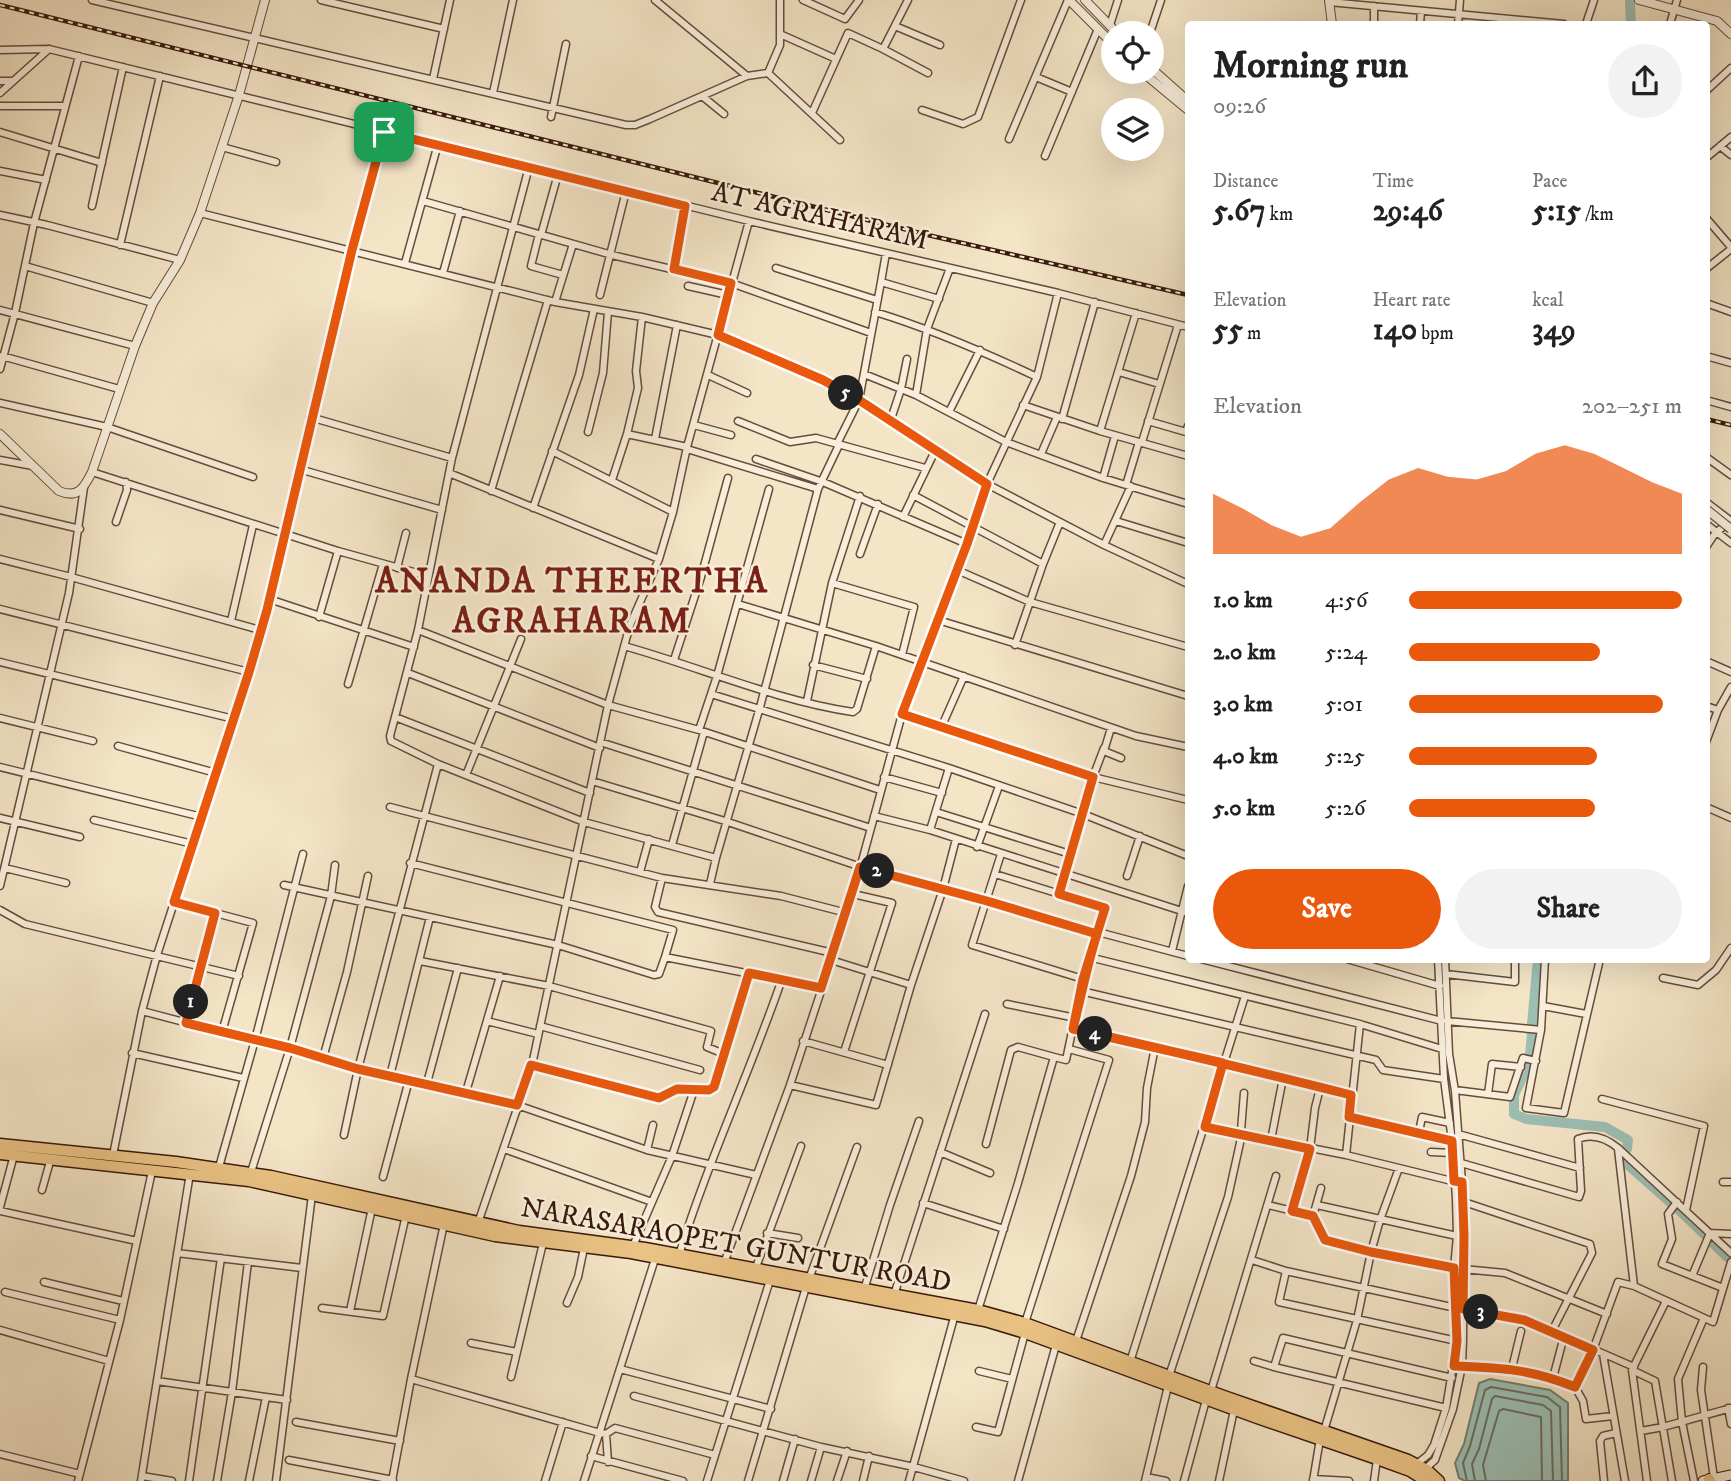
<!DOCTYPE html>
<meta charset="utf-8">
<style>
body{margin:0;font-family:"IM FELL DW Pica",serif;background:#f2f2f2;color:#222;height:100vh;display:flex;flex-direction:column;font-size:26px;white-space:nowrap}
*{box-sizing:border-box;margin:0}
p{font-size:23px;color:#767676}
.icon{flex:none;width:38px;height:38px;fill:none;stroke:currentColor;stroke-width:2;stroke-linecap:round;stroke-linejoin:round}
.map{position:relative;flex:1;overflow:hidden}
.panel{position:absolute;left:1185px;top:21px;width:525px;height:942px;display:flex;flex-direction:column;background:#fff;border-radius:7px;box-shadow:0 7px 28px #0002}
.panel>*{flex:none}
.controls{position:absolute;left:1101px;top:21px;display:grid;gap:14px}
.controls a{display:grid;place-items:center;width:63px;height:63px;border-radius:50%;background:#fff;box-shadow:0 7px 28px #0002;font-size:35px}
.pin{position:absolute;display:grid;place-items:center;width:60px;height:60px;color:#fff;margin:-30px;border-radius:14px;box-shadow:0 4px 10px #0006}
.km{position:absolute;width:35px;height:35px;margin:-18px;border-radius:50%;background:#222;color:#fff;font-size:19px;line-height:35px;text-align:center}
.round{display:grid;place-items:center;flex:none;width:74px;height:74px;border-radius:37px;background:#f2f2f2}
.headline{display:flex;align-items:center;justify-content:space-between;height:119px;padding:0 28px}
h1{font-size:38px;font-weight:700;line-height:52px}
.figures{display:grid;grid-template-columns:repeat(3,1fr);gap:10px;height:119px;padding:7px 28px}
.figures div{display:grid;align-content:center}
.figures b{font-size:30px;font-weight:700}
.figures small{font-size:19px;font-weight:400}
.figures p{font-size:19px}
.chart{height:196px;padding:14px 28px}
.chart p{display:flex;justify-content:space-between}
.chart svg{width:100%;height:126px;margin-top:7px;fill:#ea580c;opacity:.7}
.action{display:flex;gap:14px;margin-top:auto;padding:14px 28px}
.action a{flex:1;height:80px;border-radius:42px;background:#ea580c;color:#fff;font-size:28px;font-weight:700;line-height:80px;text-align:center}
.action a+a{background:#f2f2f2;color:#222}
ul{padding:0 28px;list-style:none;font-size:23px}
li{display:grid;grid-template-columns:112px 84px 1fr;align-items:center;height:52px}
li i{height:18px;border-radius:9px;background:#ea580c}
.map>svg:first-child{display:block}
.water{fill:#9cbfb4;stroke:#747d70;stroke-width:2}
.lines{fill:none;stroke-linecap:round;stroke-linejoin:round}
.shore{stroke:#6a6c60;stroke-width:2}
.river{stroke:#9cbfb4;stroke-width:10}
.minor-casing{stroke:#674c3a;stroke-width:9}
.tertiary-casing{stroke:#674c3a;stroke-width:10}
.secondary-casing{stroke:#38190b;stroke-width:11}
.primary-casing{stroke:#38190b;stroke-width:12}
.trunk-casing{stroke:#38190b;stroke-width:13}
.minor{stroke:#f8eedb;stroke-width:6}
.tertiary{stroke:#f8eedb;stroke-width:8}
.secondary{stroke:#f8eedb;stroke-width:9}
.primary{stroke:#eac284;stroke-width:10}
.trunk{stroke:#eac284;stroke-width:10}
.rail-casing{stroke:#38190b;stroke-width:4.5}
.rail{stroke:#f8eedb;stroke-width:2;stroke-dasharray:5;stroke-linecap:butt}
.tertiary-bridge-casing{stroke:#674c3a;stroke-width:10;stroke-linecap:butt}
.tertiary-bridge{stroke:#f8eedb;stroke-width:8}
.route-casing{stroke:#fff;stroke-width:14}
.route{stroke:#ea580c;stroke-width:9}
.labels{text-anchor:middle;dominant-baseline:central;stroke-width:5;stroke-linejoin:round;paint-order:stroke}
.street-label{font-size:28px;fill:#38190b;stroke:#f8eedb}
.district-label{font-size:35px;font-weight:bold;letter-spacing:2px;fill:#7a1f14;stroke:#f8eedb}
</style>
<div class="map">
<svg width="1731" height="1481" viewBox="0 0 1731 1481">
<rect width="100%" height="100%" fill="#f4e5c7"/>
<filter id="stains"><feTurbulence type="fractalNoise" baseFrequency=".00286" numOctaves="4"/><feColorMatrix values="0 0 0 0 .2 0 0 0 0 .09 0 0 0 0 .02 0 0 0 .5 -.17"/></filter>
<radialGradient id="worn" r=".72"><stop offset=".6" stop-color="#630" stop-opacity="0"/><stop offset="1" stop-color="#630" stop-opacity=".3"/></radialGradient>
<path class="water" d="M1490,1379L1550,1390L1568,1403V1481H1465L1459,1478L1455,1463L1464,1444L1479,1383Z"/>
<g class="lines">
<path class="shore" d="M1467,1481L1463,1463L1470,1446L1485,1390L1491,1387L1547,1397L1560,1407L1562,1481
M1475,1481L1472,1464L1479,1449L1492,1399L1495,1396L1543,1405L1551,1411L1553,1481
M1486,1481L1483,1465L1499,1411L1503,1409L1541,1417L1542,1481"/>
<path class="river" d="M1630,2L1631,24
M1532,1024L1538,959
M1530,1055L1532,1034
M1529,1063L1514,1095V1114L1526,1119L1605,1127L1628,1140L1627,1149
M1626,1159L1627,1164L1670,1202
M1678,1209L1704,1234
M1710,1240L1727,1257"/>
<g class="minor-casing">
<path id="minor" d="M92,0L626,125H635L650,119L747,76L768,73L840,140
M321,0L444,29
M655,0L747,76
M803,0L845,19L859,0
M1329,2L1564,24
M1374,24V6
M1420,24L1421,11
M1458,24L1460,0
M1586,24L1594,0
M1670,24L1677,0
M1110,25L1118,0
M895,26L940,45
M1150,33L1161,0
M780,34L836,59
M883,49L928,73
M0,50L49,49
M768,73L780,45V0
M1036,77L1072,92
M433,79L450,0
M0,81H13
M1706,91L1731,68
M0,93L49,49L749,221L1058,293L1188,327
M493,93L513,0
M702,96L724,114
M0,106H64
M922,110L963,124L978,117L1021,0
M812,113L848,33L883,49L908,0
M551,117L566,44
M0,132L102,163
M1009,139L1068,0
M1720,146L1731,155
M222,147L276,162
M1045,156L1098,29
M1706,158L1731,137
M529,167L452,458L418,630L395,717L590,793
M0,171L46,180
M423,201L612,255L731,283L871,333
M92,206L123,67
M200,213L555,302L642,317L718,335L823,380L859,400L987,484L1104,545L1188,584
M0,215L47,225L180,260
M1706,218L1731,247
M539,234L531,266L563,275
M541,235L558,174
M120,245L160,76
M405,263L438,144
M25,266L153,303
M776,268L877,300
M674,269L685,206
M1706,269L1731,249
M443,273L460,211
M881,282L886,253
M688,286L728,295
M600,295L626,191
M555,302L573,244
M1706,303L1731,312
M0,310L135,346
M875,312C931,329 984,352 1037,377
M2,356L119,389
M1706,356L1731,363
M0,369L15,313L34,223L79,56
M1119,372L1159,384
M864,374L916,395L1006,442L1103,478L1188,504
M708,375L747,393
M916,395L927,329L950,268
M1706,400L1731,407
M0,403L107,427L253,477
M1023,405L1100,431L1188,456
M949,412L980,350
M310,417L452,458
M1062,419L1095,302
M738,421L790,442L816,438L925,468
M1148,421L1186,432L1188,426
M890,422L901,389L907,359
M694,425L731,435
M1100,431L1136,313
M588,432L603,373L608,312
M627,434L687,447
M655,439L677,325
M1142,442L1178,325
M837,444L859,400L881,282L939,299
M687,449L818,489
M552,451L673,512
M1041,454L1057,417
M1706,457L1731,475
M756,459L823,482L967,544
M0,460L33,466
M299,469L442,510
M92,472L338,551L428,576
M449,473L659,559
M1103,478L1115,436
M612,480L627,434L638,388L636,371L642,317
M1126,485L1139,442
M491,491L548,300
M913,495L1043,564
M1706,502L1731,521
M533,508L579,375L594,309
M0,510L80,529
M903,517L935,451
M1116,521L1188,543
M116,522L127,490L126,482
M1706,524L1731,543
M1104,545L1131,486
M1706,547L1716,532L1731,522
M860,554L878,504
M0,559L71,577L260,630
M397,568L406,533
M957,570L1030,602L1188,647
M832,583L914,607L902,655
M269,599L414,647
M738,604L876,646L1136,736L1188,747
M0,609L249,672
M319,617L338,551
M938,620L1188,696
M231,621L253,525
M418,630L608,705L699,730L880,790
M1015,645L1043,564L1060,522
M624,646C700,667 774,700 853,712L857,709L876,646
M674,660L701,577L728,478
M1706,661L1731,672
M0,662L234,719
M813,665L867,679
M408,673L600,748
M348,684L383,564
M711,694L949,768L1083,814L1188,856
M807,701L832,583L860,496
M1706,706L1718,710
M902,714L1093,777L1188,800
M395,717L390,736L391,741L438,764
M0,718L93,741
M941,728L964,676
M1111,728L1104,751L1121,758
M699,730L717,676L769,489
M600,742L871,828
M1706,742L1718,710L1731,687
M118,746L216,773
M0,767L202,817
M466,775L521,639
M884,777L942,793
M592,781L725,821L861,867L987,901L1097,934
M390,807L662,878L781,896L847,913
M1706,807L1731,818
M936,812L1070,854
M874,816L930,830L1188,913
M0,818L80,837
M94,820L193,844
M930,830L949,768
M672,845L704,732
M977,847L999,786
M1001,854L972,945L1083,979
M410,863L673,930L665,957L821,988
M5,868L66,883
M640,872L649,839
M1127,876L1140,836
M662,878L655,907L658,912L833,953
M710,884L716,858
M284,885L558,945L654,975L659,974L665,957
M0,886L69,593L84,487
M1059,894L1093,777L1104,748
M174,902L253,923L222,1032
M0,910L25,924L239,976
M1098,932L1188,956
M1172,951L1188,886
M1089,957L1360,1024L1442,1049
M1201,959L1442,1021
M1347,959L1440,986
M1545,959L1541,1030L1526,1108L1564,1113L1600,959
M831,960L911,985
M420,961L549,986L711,1031L707,1047L724,1054
M1446,974L1515,982V959
M1663,978L1698,985L1716,970L1731,948
M1081,991L1376,1060L1383,1070L1444,1079
M1007,1004L1076,1018
M1543,1006L1586,1014
M142,1011L222,1032L290,1048L358,1069L517,1105L647,1150L756,1175
M487,1021L538,1034
M1447,1021L1541,1030
M186,1023L215,913
M540,1026L700,1070
M1073,1029L1351,1095
M803,1041L888,1065
M844,1052L892,903L853,894
M132,1053L243,1078
M323,1058L347,972L368,876
M532,1065L659,1098L677,1089L694,1090
M390,1076L430,917
M427,1083L458,968
M790,1085L876,1105L911,985L943,889L956,839
M1455,1090L1510,1097L1523,1058L1536,1061
M466,1092L500,976
M1488,1094L1492,1064L1521,1067
M1602,1099L1704,1126L1686,1210
M1349,1117L1452,1141
M1205,1127L1346,1155L1456,1182
M1419,1132L1422,1117L1450,1123
M1458,1134L1580,1168
M344,1135L358,1069L438,764L584,822L716,858L760,707L818,489L839,445
M1271,1140L1283,1078
M986,1144L1011,1050L1018,1047L1054,1057
M504,1149L652,1202
M1618,1149L1634,1286
M647,1150L653,1125
M940,1152L990,1173
M1431,1152L1452,1153
M113,1155L142,1011L157,955L249,672L266,610L352,250L384,132
M1346,1155L1360,1024
M1461,1163L1579,1197L1581,1191L1578,1139C1593,1133 1606,1138 1618,1148L1731,1253
M219,1167L255,1040L303,854
M251,1172L290,1048L331,896L335,865
M383,1177L409,1080
M1723,1182H1731
M1321,1188L1313,1216L1325,1240L1371,1252L1454,1268
M42,1190L51,1158
M1461,1201L1590,1244L1592,1253L1552,1331
M1677,1202L1668,1214L1672,1239L1662,1264L1723,1288
M923,1203L1004,1229
M1268,1205L1313,1216
M1317,1205L1457,1236
M0,1207L14,1155
M0,1211L137,1241
M1292,1211L1310,1149L1315,1108L1320,1088
M478,1223L532,1065L608,705L630,625L659,559L673,512L687,447L749,221
M767,1233L798,1238
M633,1246L672,1156L694,1090H708L714,1087L749,973
M177,1253L302,1268
M679,1255C708,1161 750,1072 782,979
M1252,1260L1286,1271L1456,1308
M723,1266L790,1085L853,894L902,714L967,544L987,484L1037,377L1058,293
M1463,1269L1505,1273L1607,1314
M755,1270L801,1146
M1286,1271L1279,1302L1457,1341
M1692,1276L1710,1233L1731,1234
M809,1279L857,1147
M44,1282L123,1301
M864,1290L890,1205L919,1121
M5,1292L120,1320
M894,1295L985,1014
M567,1303L578,1277L584,1248
M322,1308L383,1316L406,1215
M1463,1309L1524,1319L1634,1367
M978,1310L1018,1183L1054,1057L1066,1060L1083,979L1105,908L995,874
M350,1311L372,1208
M1025,1323L1109,1060L1069,1049
M0,1330L109,1361
M1076,1341L1131,1176L1145,1122L1147,1088L1155,1047
M471,1343L517,1352
M1603,1354L1625,1481
M1254,1361L1274,1367L1283,1338L1452,1378
M1130,1362L1245,996
M1459,1366C1502,1368 1536,1371 1575,1387L1593,1350L1618,1282L1634,1286L1713,1322L1731,1262
M1274,1367L1446,1408
M1703,1367L1701,1390L1714,1478
M1512,1368L1521,1331
M620,1369L771,1409
M1632,1370L1655,1381L1672,1481
M979,1371L1012,1379
M1169,1376L1228,1197L1240,1143L1244,1093
M511,1377L543,1243
M1553,1378L1564,1336
M411,1379L444,1224
M157,1381L287,1400
M1575,1387L1583,1401L1586,1419L1613,1416
M1211,1391L1276,1176
M634,1396L821,1447L914,1467L964,1481
M1728,1408L1731,1424
M296,1422L400,1441
M976,1427L998,1432L1025,1333
M1324,1431L1357,1320L1371,1252L1380,1220L1399,1168
M1641,1431L1663,1427L1731,1408
M606,1434L608,1462
M0,1454L80,1474
M591,1456L683,1481
M289,1460L393,1480
M1414,1466L1428,1455L1434,1445L1446,1408L1457,1341L1454,1268L1457,1236L1456,1199L1452,1141L1444,1079L1438,959
M1425,1469L1435,1460L1453,1409L1462,1366L1463,1340L1464,1236L1462,1182L1455,1091L1449,1054L1445,959
M142,1476L172,1481
M1146,1477L1166,1481
M1313,1479L1349,1481
M78,1481L120,1320L152,1171
M141,1481L190,1173
M189,1481L221,1258
M217,1481L232,1392L248,1262
M249,1481L266,1397
M276,1481L312,1195
M392,1481L411,1379L600,1433L606,1434L615,1428L715,1455
M545,1481L563,1422
M584,1481L655,1259
M707,1481L770,1280
M748,1481L806,1287
M783,1481L795,1439
M811,1481L821,1447
M837,1481L847,1451
M863,1481L869,1456
M909,1481L955,1314
M1018,1481L1056,1345
M1145,1481L1168,1386
M1184,1481L1206,1400
M1219,1481L1234,1410
M1313,1481L1320,1439
M1374,1481L1377,1459
M1604,1481L1600,1441L1603,1436L1616,1433
M1647,1481L1632,1370L1666,1301
M1694,1481L1682,1422L1678,1379L1704,1318"/>
</g>
<g class="tertiary-casing">
<path id="tertiary" d="M1069,0L1113,44
M1085,0L1117,33
M1329,0L1332,24
M1639,0L1717,21L1731,34
M1152,69L1188,101
M1142,72L1188,110
M0,434L59,491C78,499 84,488 92,472L135,346L153,303L180,260L200,213L239,95L265,0"/>
</g>
<g class="secondary-casing">
<path id="secondary" d="M1703,1481L1731,1475"/>
</g>
<g class="primary-casing">
<path id="primary" d="M1709,1479L1710,1481"/>
</g>
<g class="trunk-casing">
<path id="trunk" d="M0,1144L176,1162L271,1176L519,1231L645,1248L978,1310L1025,1323L1224,1396L1408,1460L1427,1470L1439,1481
M0,1154L249,1181L495,1236L631,1253L985,1321L1025,1333L1257,1418L1377,1459L1410,1471L1426,1481"/>
</g>
<use href="#minor" class="minor"/>
<use href="#tertiary" class="tertiary"/>
<use href="#secondary" class="secondary"/>
<use href="#primary" class="primary"/>
<use href="#trunk" class="trunk"/>
<g class="rail-casing">
<path id="rail" d="M0,5L932,236L1188,295
M1706,419L1731,425"/>
</g>
<use href="#rail" class="rail"/>
<g class="tertiary-bridge-casing">
<path id="tertiary-bridge" d="M1706,509L1731,529"/>
</g>
<use href="#tertiary-bridge" class="tertiary-bridge"/>
</g>
<g class="lines">
<g class="route-casing">
<path id="route" d="M384,132L352,250L267,610L249,672L174,902L215,913L186,1023L290,1048L358,1069L517,1105L531,1065L659,1098L677,1089L709,1090L714,1087L749,973L821,988L860,867L987,901L1097,934C1087,965 1081,997 1073,1029C1166,1049 1259,1072 1351,1095L1349,1117L1452,1141L1454,1181L1462,1182L1464,1236L1463,1309L1524,1320L1593,1350L1575,1387C1531,1369 1501,1368 1454,1366L1457,1341L1454,1268L1371,1252L1325,1240L1313,1216L1292,1211L1310,1149L1205,1127L1223,1063L1073,1029L1083,979L1105,908L1059,894L1093,777L902,714L967,544L987,484L859,400L823,380L718,335L731,283L674,269L685,206L384,132"/>
</g>
<use href="#route" class="route"/>
</g>
<g class="labels">
<g class="street-label">
<text transform="translate(820 216) rotate(13)">AT AGRAHARAM</text>
<text transform="translate(736 1245) rotate(10)">NARASARAOPET GUNTUR ROAD</text>
</g>
<g class="district-label">
<text x="572" y="582">ANANDA THEERTHA<tspan x="572" dy="40">AGRAHARAM</tspan></text>
</g>
</g>
<rect width="100%" height="100%" filter="url(#stains)"/>
<rect width="100%" height="100%" fill="url(#worn)"/>
</svg>
<div class="controls">
<a><svg class="icon" aria-label="locate" viewBox="0 0 24 24"><circle cx="12" cy="12" r="6"/><path d="M12 2v4M12 18v4M2 12h4M18 12h4"/></svg></a>
<a><svg class="icon" aria-label="layers" viewBox="0 0 24 24"><path d="M12 4l9 5-9 5-9-5zM3 14l9 5 9-5"/></svg></a>
</div>
<div class="pin" style="left:384px;top:132px;background:#1e9e55"><svg class="icon" aria-label="arrive" viewBox="0 0 24 24"><path d="M6 21V4h12l-3 4 3 4H6"/></svg></div>
<b class="km" style="left:191px;top:1002px">1</b>
<b class="km" style="left:877px;top:871px">2</b>
<b class="km" style="left:1481px;top:1312px">3</b>
<b class="km" style="left:1095px;top:1034px">4</b>
<b class="km" style="left:846px;top:393px">5</b>
<section class="panel">
<div class="headline"><div><h1>Morning run</h1><p>09:26</p></div><a class="round"><svg class="icon" aria-label="share" viewBox="0 0 24 24"><path d="M12 15V3M7 8l5-5 5 5M5 13v7h14v-7"/></svg></a></div>
<div class="figures">
<div><p>Distance</p><b>5.67<small> km</small></b></div>
<div><p>Time</p><b>29:46</b></div>
<div><p>Pace</p><b>5:15<small> /km</small></b></div>
</div>
<div class="figures">
<div><p>Elevation</p><b>55<small> m</small></b></div>
<div><p>Heart rate</p><b>140<small> bpm</small></b></div>
<div><p>kcal</p><b>349</b></div>
</div>
<div class="chart"><p><span>Elevation</span>202–251 m</p>
<svg viewBox="0 0 160 44" preserveAspectRatio="none"><path d="M0 44V23L10 28L20 34L30 38L40 35L50 26L60 18L70 14L80 17L90 18L100 15L110 9L120 6L130 9L140 14L150 19L160 23V44z"/></svg>
</div>
<ul>
<li><b>1.0 km</b>4:56<i style="width:100%"></i></li>
<li><b>2.0 km</b>5:24<i style="width:70%"></i></li>
<li><b>3.0 km</b>5:01<i style="width:93%"></i></li>
<li><b>4.0 km</b>5:25<i style="width:69%"></i></li>
<li><b>5.0 km</b>5:26<i style="width:68%"></i></li>
</ul>
<div class="action"><a>Save</a><a>Share</a></div>
</section>
</div>
